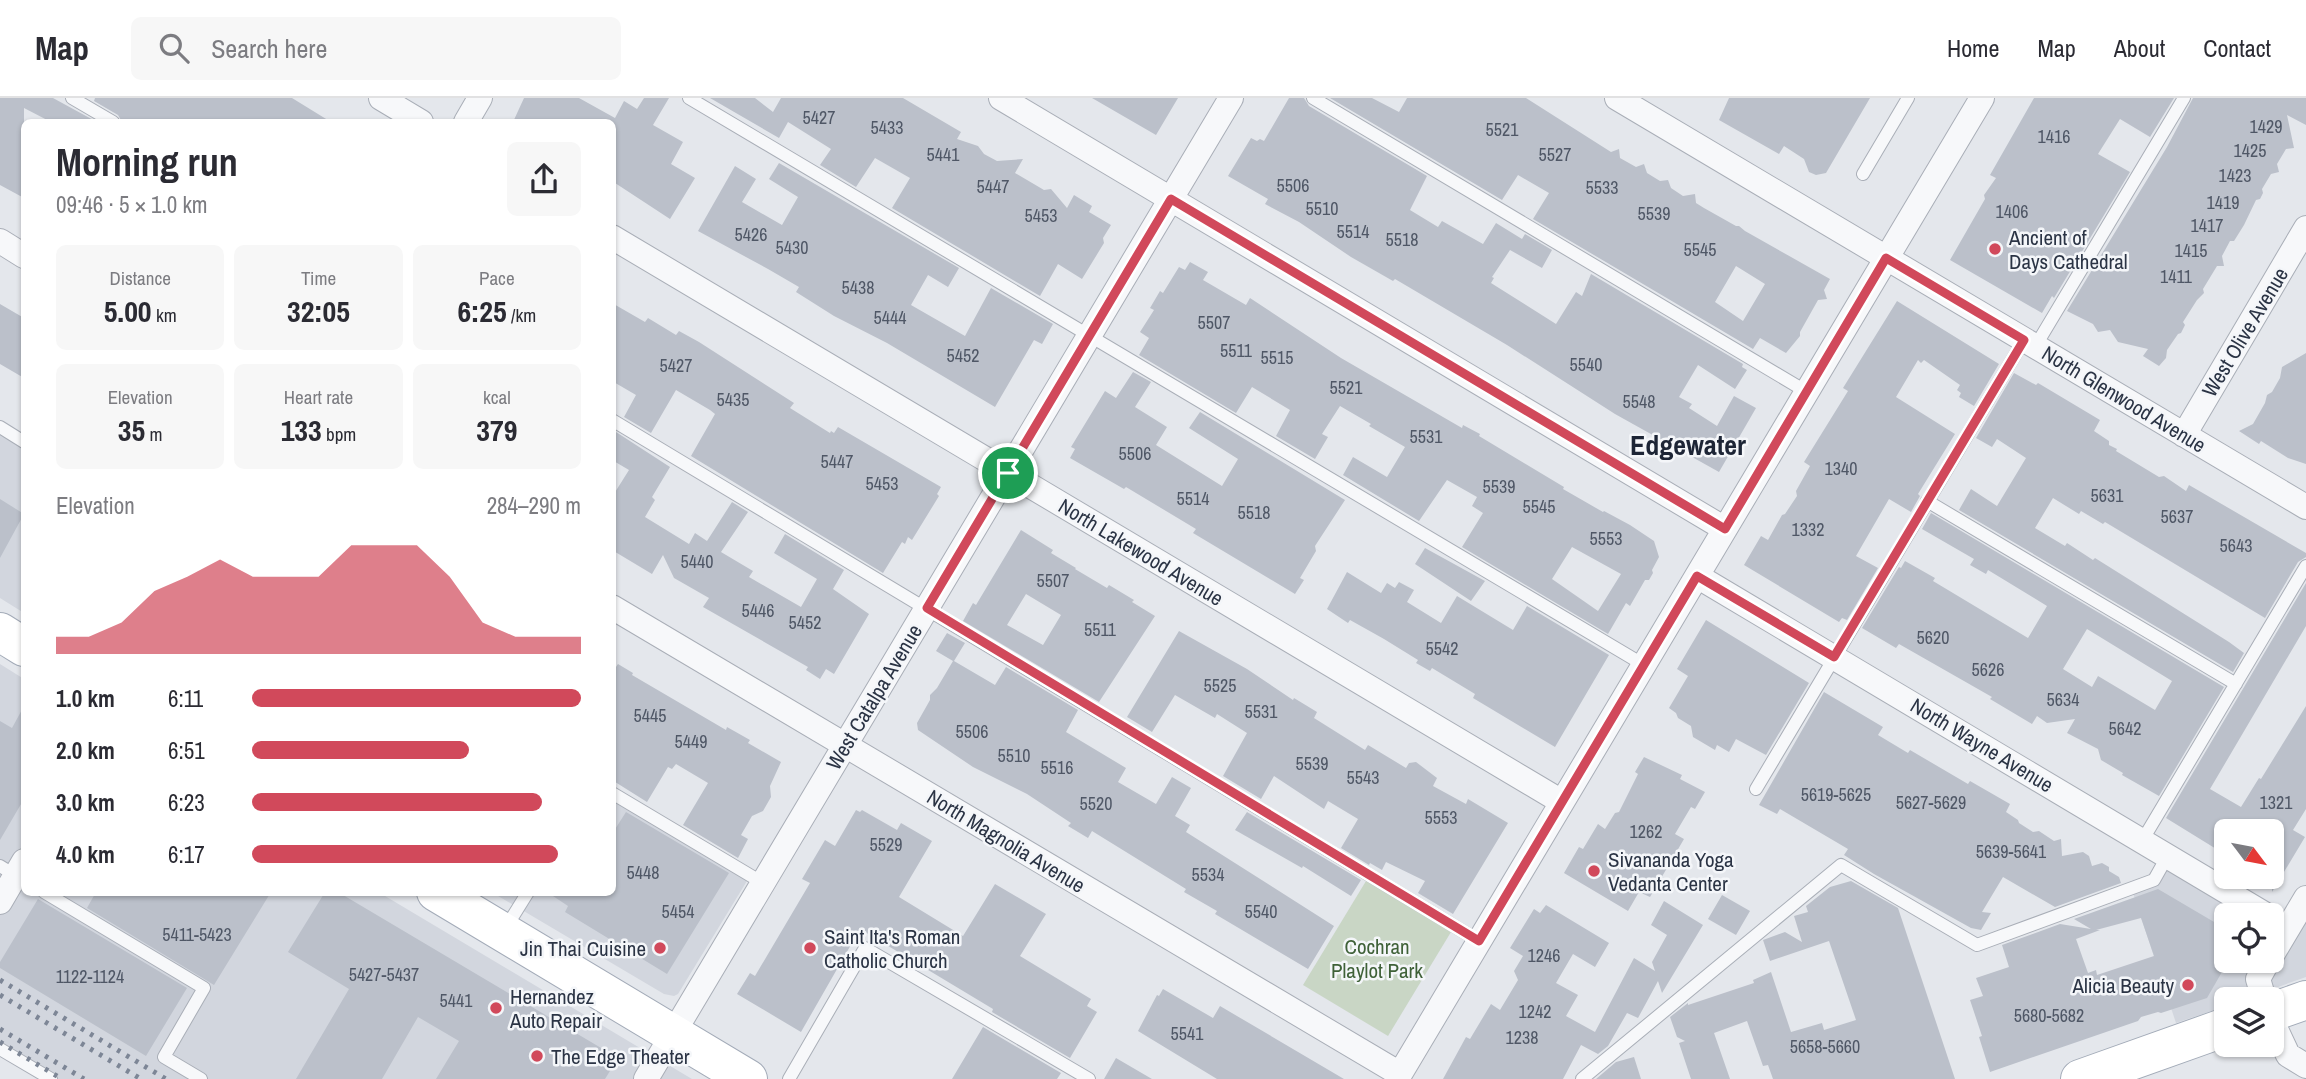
<!DOCTYPE html>
<meta charset="utf-8">
<style>
body{margin:0;font-family:"Archivo Narrow",sans-serif;background:#f7f7f7;color:#2b2b33;height:100vh;display:flex;flex-direction:column;font-size:26px;white-space:nowrap}
*{box-sizing:border-box;margin:0}
p{font-size:23px;color:#7c7c81}
.icon{flex:none;width:38px;height:38px;fill:none;stroke:currentColor;stroke-width:2;stroke-linecap:round;stroke-linejoin:round}
.map{position:relative;flex:1;overflow:hidden}
.details{position:absolute;left:21px;top:21px;width:595px;height:777px;display:flex;flex-direction:column;background:#fff;border-radius:10px;box-shadow:0 2px 5px #0004}
.details>*{flex:none}
.needle{width:46px;rotate:122deg}
.buttons{position:absolute;left:2214px;top:721px;display:grid;gap:14px}
.buttons a{display:grid;place-items:center;width:70px;height:70px;border-radius:10px;background:#fff;box-shadow:0 2px 5px #0004;font-size:35px}
.pin{position:absolute;display:grid;place-items:center;width:60px;height:60px;color:#fff;margin:-30px;border:4px solid #fff;border-radius:50%;box-shadow:0 2px 7px #0007}
.round{display:grid;place-items:center;flex:none;width:74px;height:74px;border-radius:10px;background:#f7f7f7}
.headline{display:flex;align-items:center;justify-content:space-between;height:119px;padding:0 35px}
h1{font-size:38px;font-weight:700;line-height:52px}
.figures{display:grid;grid-template-columns:repeat(3,1fr);gap:10px;height:119px;padding:7px 35px}
.figures div{display:grid;align-content:center;border-radius:10px;background:#f7f7f7;text-align:center}
.figures b{font-size:30px;font-weight:700}
.figures small{font-size:19px;font-weight:400}
.figures p{font-size:19px}
.chart{height:196px;padding:14px 35px}
.chart p{display:flex;justify-content:space-between}
.chart svg{width:100%;height:126px;margin-top:7px;fill:#d1495b;opacity:.7}
ul{padding:0 35px;list-style:none;font-size:23px}
li{display:grid;grid-template-columns:112px 84px 1fr;align-items:center;height:52px}
li i{height:18px;border-radius:9px;background:#d1495b}
header{display:flex;align-items:center;gap:42px;box-sizing:border-box;height:98px;padding:0 35px;background:#fff;border-bottom:2px solid #e1e1e2}
header strong{font-size:33px}
nav{display:flex;gap:38px;margin-inline-start:auto;font-size:24px}
.search{width:490px;height:63px;background:#f7f7f7;display:flex;align-items:center;gap:18px;box-sizing:border-box;padding:0 24px;border-radius:10px;color:#7c7c81;font-size:26px}
.map>svg:first-child{display:block}
.built{fill:#d2d6de}
.green{fill:#c9d6c5}
.building{fill:#bbc0ca;fill-rule:evenodd}
.lines{fill:none;stroke-linecap:round;stroke-linejoin:round}
.service-casing{stroke:#a9aeb7;stroke-width:14}
.minor-casing{stroke:#a9aeb7;stroke-width:26}
.primary-casing{stroke:#a3abb8;stroke-width:40}
.service{stroke:#f7f8fa;stroke-width:12}
.minor{stroke:#f7f8fa;stroke-width:24}
.primary{stroke:#fff;stroke-width:38}
.rail{stroke:#7d8696;stroke-width:5;stroke-dasharray:3.5 7;stroke-linecap:butt}
.route-casing{stroke:#fff;stroke-width:14}
.route{stroke:#d1495b;stroke-width:9}
.poi-dot{fill:#d1495b;stroke:#f4f6f9;stroke-width:2.5}
.labels{text-anchor:middle;dominant-baseline:central;stroke-width:5;stroke-linejoin:round;paint-order:stroke}
.number-label{font-size:18px;fill:#4f5766}
.poi-label{font-size:21px;fill:#2b3445;stroke:#f4f6f9;text-anchor:start}
.street-label{font-size:21px;fill:#2b3445;stroke:#f4f6f9}
.park-label{font-size:21px;fill:#3f6138;stroke:#f4f6f9}
.district-label{font-size:28px;font-weight:bold;fill:#1d2536;stroke:#f4f6f9}
</style>
<header>
<strong>Map</strong>
<div class="search"><svg class="icon" aria-label="search" viewBox="0 0 24 24"><circle cx="10" cy="10" r="6"/><path d="M15 15l6 6"/></svg>Search here</div>
<nav><a>Home</a><a>Map</a><a>About</a><a>Contact</a></nav>
</header>
<div class="map">
<svg width="2306" height="981" viewBox="0 0 2306 981">
<rect width="100%" height="100%" fill="#e4e7ec"/>
<path class="built" d="M0,331L24,346V515L0,500Z
M0,566L24,581V794L380,795L692,981H51L0,951Z
M613,697L750,778L678,896L674,898L664,896L493,795L612,794Z
M2169,762L2260,817H2226V863H2272V824L2288,834L2306,805V879L2244,901H2226V908L2176,925L2133,795Z"/>
<path class="green" d="M1366,783L1451,834L1388,938L1303,887Z"/>
<path class="building" d="M0,0H53L97,24H51L24,10V100L0,87Z
M95,0H292L331,24H122L118,17L94,3Z
M524,0H579L615,20L624,3L637,11L644,0H669L653,27L683,44L671,66L695,80L670,121L612,83V24H513Z
M710,0H755L773,14L781,0H903L961,34L957,41L978,48L984,56L997,63L1023,61L1015,75L1044,92L1051,91L1067,110L1074,97L1092,108L1089,114L1111,127L1103,140L1104,145L1082,181L1058,166L1040,198L892,110L910,80L875,60L856,89L820,67L831,51L788,24L779,40Z
M1092,0H1178L1156,37Z
M1289,0H1304L1309,8L1427,78L1410,112L1438,129L1442,123L1483,146L1496,125L1522,141L1525,136L1552,152L1542,170L1510,152L1492,179L1494,180L1491,185L1556,226L1576,194L1582,198L1591,176L1743,266L1742,269L1747,272L1735,291L1698,267L1679,299L1692,306L1689,310L1717,328L1734,298L1756,310L1719,374L1615,316L1507,247L1395,181L1393,183L1351,159L1299,124L1265,106L1268,101L1228,78L1251,40L1257,43L1260,41L1264,43Z
M1330,0H1372L1399,14L1407,0H1526L1611,54L1619,51L1620,60L1636,69L1644,66L1647,75L1660,83L1668,82L1671,90L1683,98L1695,96L1696,105L1704,110L1736,128H1739L1745,133L1830,181L1824,192L1827,201L1818,202L1800,234V238L1786,255L1760,240L1753,251L1533,121L1549,95L1518,77L1502,102ZM1736,168L1765,186L1743,223L1715,204Z
M1729,0H1870L1826,75L1816,77L1809,74L1804,61L1784,48L1779,56L1719,22Z
M2034,0H2174L2150,39L2120,21L2098,56L2130,74L2054,200L2052,198L2042,215L1950,162L1985,101L1984,97L1996,80L1990,77Z
M2193,0H2306V27L2287,17L2294,50L2286,51L2277,66L2279,74L2271,76L2262,91L2263,95L2260,101L2256,102L2244,127L2234,143H2230L2222,158L2224,168H2217L2203,191L2204,195L2197,202L2183,224L2185,227L2181,235L2178,236L2167,252L2166,260L2159,268L2143,258L2148,251L2118,244L2110,232L2098,234L2093,226L2067,213L2167,49Z
M779,65L959,170L948,189L928,177L911,207L965,238L991,190L1053,226L1042,246L1034,242L995,309L887,245L834,218L796,194L799,189L768,171L698,133L735,68L756,81L742,104L782,127L798,99L769,81Z
M1190,164L1208,174L1203,182L1246,207L1250,200L1341,260L1462,330L1463,327L1480,336L1479,338L1564,389L1563,391L1603,414L1604,413L1630,427L1654,443L1659,459L1652,472L1653,475L1649,482H1645L1630,508L1626,505L1608,536L1462,449L1483,415L1472,408L1477,399L1447,382L1419,423L1343,377L1353,359L1387,379L1405,349L1369,328L1371,326L1340,308L1322,336L1328,339L1315,361L1276,338L1290,312L1252,289L1236,315L1139,257L1149,240L1140,234L1154,212L1150,210L1160,193L1163,195L1179,169L1185,172ZM1572,449L1621,476L1598,513L1552,481Z
M1897,203L1999,266L1974,308L1959,299L1961,295L1957,292L1960,287L1924,262L1921,265L1918,262L1896,299L1955,336L1918,396L1920,398L1911,414L1889,401L1856,458L1878,470L1847,522L1842,520L1839,524L1744,467L1761,438L1768,442L1782,417L1785,416L1797,398L1796,393L1810,368L1804,364L1848,293L1843,290Z
M612,205L645,224L648,220L676,237L679,233L699,244L794,305L790,310L830,335L831,333L834,335L838,329L941,389L937,396L939,398L912,442L908,439L905,446L902,444L883,475L691,358L715,316L710,312L676,292L651,335L624,319L636,297L612,283Z
M0,206L24,220V280L0,266Z
M2306,255V366L2288,360L2261,343L2259,346L2239,333L2253,326L2265,305L2267,297L2272,294L2280,280L2282,269Z
M1133,274L1151,284L1135,309L1167,329L1156,347L1222,388L1238,361L1189,330L1200,314L1345,402L1315,448L1316,453L1300,480L1304,482L1295,496L1193,435L1196,431L1126,389L1124,391L1070,360L1075,351L1071,349L1105,293L1116,300Z
M2014,275L2036,287L2038,285L2100,322L2094,333L2109,343V347L2117,351L2116,353L2159,379L2164,378L2186,393L2189,387L2306,455V459L2298,464L2265,520L2105,424L2103,426L2081,413L2079,416L2053,400L2035,430L2065,448L2067,445L2093,462L2095,460L2229,544L2244,555L2233,574L1959,412L1971,391L1997,408L2026,360L1997,341L1992,349L1976,340Z
M616,334L670,369L652,399L655,402L645,419L689,446L695,435L707,443L732,404L748,414L721,454L753,473L749,479L801,509L817,481L774,455L785,436L844,472L833,491L869,516L834,576L826,571L820,581L806,572L808,569L703,509L709,500L674,480L663,457L652,476L612,452V399L629,372L612,362V340Z
M0,401L24,416L0,460Z
M1931,415L2224,589L2159,698L2122,677L2123,675L2101,662L2098,651L2067,635L2075,621L2047,625L2037,618L2032,626L1990,601L1992,599L1899,546L1896,550L1862,530L1899,469L1901,470L1905,463L1935,480L1933,483L2028,540L2047,508L1988,472L1986,476L1970,467L1974,461L1922,431ZM2087,531L2172,583L2155,612L2098,578L2092,589L2063,571Z
M1021,432L1053,452L1051,455L1076,470L1075,471L1107,490L1109,487L1134,502L1132,504L1155,518L1099,604L963,523L973,505L976,507ZM1026,496L1061,517L1043,547L1007,527Z
M1425,450L1485,483L1471,503L1415,466Z
M1347,474L1381,495L1387,485L1395,490L1399,484L1414,492L1407,504L1441,525L1457,498L1513,532L1527,508L1609,557L1555,649L1473,600L1475,596L1432,570L1430,573L1416,565L1418,562L1384,541L1350,522L1348,525L1327,511Z
M2306,485V528L2210,691L2241,709L2259,680L2261,681L2306,608V711L2293,732L2305,739L2272,794V733H2226V757L2166,720Z
M1706,522L1809,585L1766,657L1736,641L1729,654L1717,647L1715,652L1693,639L1691,628L1678,620L1676,615L1669,610L1688,578L1677,571Z
M1179,533L1247,571L1293,602L1294,600L1317,614L1314,620L1365,652L1368,647L1406,670L1409,665L1416,664L1437,680L1433,688L1466,706L1468,701L1508,725L1453,816L1418,795L1425,783L1386,764L1382,772L1370,765L1369,767L1341,750L1358,721L1328,703L1324,711L1274,678L1261,701L1223,678L1247,635L1217,616L1215,620L1175,597L1152,634L1127,619Z
M947,535L965,545L954,563L995,587L1006,569L1078,612L1066,634L1126,670L1118,684L1156,706L1172,679L1191,690L1175,718L1190,727L1186,734L1334,828L1308,871L1215,816L1217,813L1184,794L1186,791L1092,733L1088,740L1068,728L1071,725L1027,696L973,669L918,632L917,625L930,602V597L937,590L953,563L936,553Z
M618,566L633,575L632,577L726,632L727,629L750,642L748,645L781,664L770,688L771,699L763,713L752,718L741,737L748,741L738,760L683,727L708,685L676,666L672,671L668,669L647,704L612,682V575Z
M1824,594L1883,629L1878,637L1908,655L1910,652L1968,686L1970,683L2010,706L2006,714L2018,722L2019,725L2033,734L2039,733L2054,743L2061,741L2062,758L2083,754L2089,758L2092,768L2102,765L2109,769V773L2119,779L2121,785L2055,809L2003,779L1982,814L1991,815L1981,832L1971,830L1874,776L1844,757L1848,751L1780,711L1777,716L1759,707Z
M24,608V701L0,742V623L12,630Z
M1644,659L1682,677L1680,681L1705,694L1695,711L1691,709L1675,736L1684,741L1650,799L1639,794L1628,813L1564,775L1579,749L1583,751L1598,726L1605,731L1615,715L1619,714L1638,676L1635,674Z
M856,712L860,714L862,712L897,732L901,725L932,743L899,799L963,838L995,786L1046,816L1020,858L1091,901L1087,908L1097,914L1070,960L992,914L993,911L860,831L801,934L737,896L750,875L755,878L810,785L802,781L825,742L835,748Z
M626,714L729,775L667,876L565,814L568,808L547,794H612V736Z
M1247,714L1361,782L1351,798L1303,768L1302,770L1235,732Z
M1851,783L1898,810L1955,981H1773L1768,967L1763,968L1747,923L1714,935L1730,981H1691L1679,945L1685,943L1677,939L1670,919L1688,905V907L1754,885L1753,882L1771,874L1791,934L1822,925L1824,932L1856,922L1829,843L1770,863L1763,842L1785,834L1802,844L1794,818L1808,814L1806,808L1830,789Z
M2158,791L2226,831V867L2207,900L2161,915L2158,914L2141,919L2138,923L1990,974L1979,939L1982,938L1970,902L1983,898L1976,880L2009,869L2002,847L2060,826L2091,831L2074,821ZM2141,820L2154,858L2097,877L2096,872L2088,875L2076,841L2100,832H2096Z
M96,794H271L214,887L87,810Z
M325,794H338L618,960L605,981H436L459,943L418,919L382,981H296L349,891L288,854Z
M1722,797L1750,813L1736,837L1708,821Z
M38,801L187,890L146,958L0,870V864Z
M1664,803L1703,827L1662,895L1658,883L1638,920L1627,915L1608,948L1598,956L1581,947L1563,981H1443L1466,939L1470,941L1491,906L1500,912L1518,882L1514,873L1523,858L1510,850L1534,811L1540,815L1546,807L1609,845L1595,869L1573,856L1556,885L1578,897L1566,918L1595,934L1634,860L1655,873L1652,864L1667,837L1651,827Z
M1163,891L1213,920L1220,908L1344,981H1217L1138,933L1157,897L1159,898Z
M983,929L1061,975L1057,981H952Z
M1634,959L1641,981H1596L1616,964Z
M1116,960L1152,981H1104Z"/>
<g class="lines">
<g class="service-casing">
<path id="service" d="M72,0L113,24
M689,0L1644,567
M1313,0L1807,294
M1863,76L1908,0
M2035,249L2184,0
M612,322L1479,843
M0,329L24,344
M1927,403L2236,586
M1756,691L2024,242
M612,695L763,785
M2142,743L2306,468
M0,768L18,779
M44,794L204,890L164,959L201,981
M505,831L528,794
M0,951L51,981
M789,981L865,850L1089,981
M1582,981L1841,767L1977,847L2154,782L2167,759"/>
</g>
<g class="minor-casing">
<path id="minor" d="M381,0L421,24
M1001,0L1725,431
M1617,0L2306,409
M466,24L480,0
M612,139L1562,704
M0,143L24,158
M2184,337L2306,130
M1697,478L2266,817
M612,509L1400,976
M0,804L24,763
M2272,857L2306,800
M2264,901L2258,881L2268,863
M2272,923L2288,957L2306,968
M646,981L1231,0
M1397,981L1982,0"/>
</g>
<g class="primary-casing">
<path id="primary" d="M0,534L24,549
M436,794L748,981
M2272,914L2306,902
M2080,981L2226,929"/>
</g>
<use href="#service" class="service"/>
<use href="#minor" class="minor"/>
<use href="#primary" class="primary"/>
<path class="rail" d="M0,882L166,981
M0,897L141,981
M0,931L84,981
M0,944L62,981"/>
</g>
<g class="lines">
<g class="route-casing">
<path id="route" d="M1171,101L1725,431L1886,160L2024,242L1834,559L1697,478L1479,843L927,510Z"/>
</g>
<use href="#route" class="route"/>
</g>
<g class="poi-dot">
<circle cx="1995" cy="151" r="7"/>
<circle cx="1594" cy="773" r="7"/>
<circle cx="660" cy="850" r="7"/>
<circle cx="810" cy="850" r="7"/>
<circle cx="2188" cy="887" r="7"/>
<circle cx="496" cy="910" r="7"/>
<circle cx="537" cy="958" r="7"/>
</g>
<g class="labels">
<g class="number-label">
<text x="819" y="19">5427</text>
<text x="2266" y="28">1429</text>
<text x="887" y="29">5433</text>
<text x="1502" y="31">5521</text>
<text x="2054" y="38">1416</text>
<text x="2250" y="52">1425</text>
<text x="943" y="56">5441</text>
<text x="1555" y="56">5527</text>
<text x="2235" y="77">1423</text>
<text x="1293" y="87">5506</text>
<text x="993" y="88">5447</text>
<text x="1602" y="89">5533</text>
<text x="2223" y="104">1419</text>
<text x="1322" y="110">5510</text>
<text x="2012" y="113">1406</text>
<text x="1654" y="115">5539</text>
<text x="1041" y="117">5453</text>
<text x="2207" y="127">1417</text>
<text x="1353" y="133">5514</text>
<text x="751" y="136">5426</text>
<text x="1402" y="141">5518</text>
<text x="792" y="149">5430</text>
<text x="1700" y="151">5545</text>
<text x="2191" y="152">1415</text>
<text x="2176" y="178">1411</text>
<text x="858" y="189">5438</text>
<text x="890" y="219">5444</text>
<text x="1214" y="224">5507</text>
<text x="1236" y="252">5511</text>
<text x="963" y="257">5452</text>
<text x="1277" y="259">5515</text>
<text x="1586" y="266">5540</text>
<text x="676" y="267">5427</text>
<text x="1346" y="289">5521</text>
<text x="733" y="301">5435</text>
<text x="1639" y="303">5548</text>
<text x="1426" y="338">5531</text>
<text x="1135" y="355">5506</text>
<text x="837" y="363">5447</text>
<text x="1841" y="370">1340</text>
<text x="882" y="385">5453</text>
<text x="1499" y="388">5539</text>
<text x="2107" y="397">5631</text>
<text x="1193" y="400">5514</text>
<text x="1539" y="408">5545</text>
<text x="1254" y="414">5518</text>
<text x="2177" y="418">5637</text>
<text x="1808" y="431">1332</text>
<text x="1606" y="440">5553</text>
<text x="2236" y="447">5643</text>
<text x="697" y="463">5440</text>
<text x="1053" y="482">5507</text>
<text x="758" y="512">5446</text>
<text x="805" y="524">5452</text>
<text x="1100" y="531">5511</text>
<text x="1933" y="539">5620</text>
<text x="1442" y="550">5542</text>
<text x="1988" y="571">5626</text>
<text x="1220" y="587">5525</text>
<text x="2063" y="601">5634</text>
<text x="1261" y="613">5531</text>
<text x="650" y="617">5445</text>
<text x="2125" y="630">5642</text>
<text x="972" y="633">5506</text>
<text x="691" y="643">5449</text>
<text x="1014" y="657">5510</text>
<text x="1312" y="665">5539</text>
<text x="1057" y="669">5516</text>
<text x="1363" y="679">5543</text>
<text x="1836" y="696">5619-5625</text>
<text x="1931" y="704">5627-5629</text>
<text x="2276" y="704">1321</text>
<text x="1096" y="705">5520</text>
<text x="1441" y="719">5553</text>
<text x="1646" y="733">1262</text>
<text x="886" y="746">5529</text>
<text x="2011" y="753">5639-5641</text>
<text x="643" y="774">5448</text>
<text x="1208" y="776">5534</text>
<text x="678" y="813">5454</text>
<text x="1261" y="813">5540</text>
<text x="197" y="836">5411-5423</text>
<text x="1544" y="857">1246</text>
<text x="384" y="876">5427-5437</text>
<text x="90" y="878">1122-1124</text>
<text x="456" y="902">5441</text>
<text x="1535" y="913">1242</text>
<text x="2049" y="917">5680-5682</text>
<text x="1187" y="935">5541</text>
<text x="1522" y="939">1238</text>
<text x="1825" y="948">5658-5660</text>
</g>
<g class="poi-label">
<text x="2009" y="139">Ancient of<tspan x="2009" dy="24">Days Cathedral</tspan></text>
<text x="1608" y="761">Sivananda Yoga<tspan x="1608" dy="24">Vedanta Center</tspan></text>
<text x="824" y="838">Saint Ita's Roman<tspan x="824" dy="24">Catholic Church</tspan></text>
<text x="646" y="850" text-anchor="end">Jin Thai Cuisine</text>
<text x="2174" y="887" text-anchor="end">Alicia Beauty</text>
<text x="510" y="898">Hernandez<tspan x="510" dy="24">Auto Repair</tspan></text>
<text x="551" y="958">The Edge Theater</text>
</g>
<g class="street-label">
<text transform="translate(2245 234) rotate(-59)">West Olive Avenue</text>
<text transform="translate(2124 301) rotate(31)">North Glenwood Avenue</text>
<text transform="translate(1141 454) rotate(31)">North Lakewood Avenue</text>
<text transform="translate(874 599) rotate(-59)">West Catalpa Avenue</text>
<text transform="translate(1982 647) rotate(31)">North Wayne Avenue</text>
<text transform="translate(1006 743) rotate(31)">North Magnolia Avenue</text>
</g>
<g class="park-label">
<text x="1377" y="848">Cochran<tspan x="1377" dy="24">Playlot Park</tspan></text>
</g>
<g class="district-label">
<text x="1688" y="347">Edgewater</text>
</g>
</g>
</svg>
<div class="buttons">
<a><svg class="needle" viewBox="-14 -14 28 28"><path d="M0-13l5 13h-10z" fill="#e53935"/><path d="M0 13l5-13h-10z" fill="#7c7c81"/></svg></a>
<a><svg class="icon" aria-label="locate" viewBox="0 0 24 24"><circle cx="12" cy="12" r="6"/><path d="M12 2v4M12 18v4M2 12h4M18 12h4"/></svg></a>
<a><svg class="icon" aria-label="layers" viewBox="0 0 24 24"><path d="M12 4l9 5-9 5-9-5zM3 14l9 5 9-5"/></svg></a>
</div>
<div class="pin" style="left:1008px;top:375px;background:#1e9e55"><svg class="icon" aria-label="arrive" viewBox="0 0 24 24"><path d="M6 21V4h12l-3 4 3 4H6"/></svg></div>
<section class="details">
<div class="headline"><div><h1>Morning run</h1><p>09:46 · 5 × 1.0 km</p></div><a class="round"><svg class="icon" aria-label="share" viewBox="0 0 24 24"><path d="M12 15V3M7 8l5-5 5 5M5 13v7h14v-7"/></svg></a></div>
<div class="figures">
<div><p>Distance</p><b>5.00<small> km</small></b></div>
<div><p>Time</p><b>32:05</b></div>
<div><p>Pace</p><b>6:25<small> /km</small></b></div>
</div>
<div class="figures">
<div><p>Elevation</p><b>35<small> m</small></b></div>
<div><p>Heart rate</p><b>133<small> bpm</small></b></div>
<div><p>kcal</p><b>379</b></div>
</div>
<div class="chart"><p><span>Elevation</span>284–290 m</p>
<svg viewBox="0 0 160 44" preserveAspectRatio="none"><path d="M0 44V38L10 38L20 33L30 22L40 17L50 11L60 17L70 17L80 17L90 6L100 6L110 6L120 17L130 33L140 38L150 38L160 38V44z"/></svg>
</div>
<ul>
<li><b>1.0 km</b>6:11<i style="width:100%"></i></li>
<li><b>2.0 km</b>6:51<i style="width:66%"></i></li>
<li><b>3.0 km</b>6:23<i style="width:88%"></i></li>
<li><b>4.0 km</b>6:17<i style="width:93%"></i></li>
</ul>
</section>
</div>
